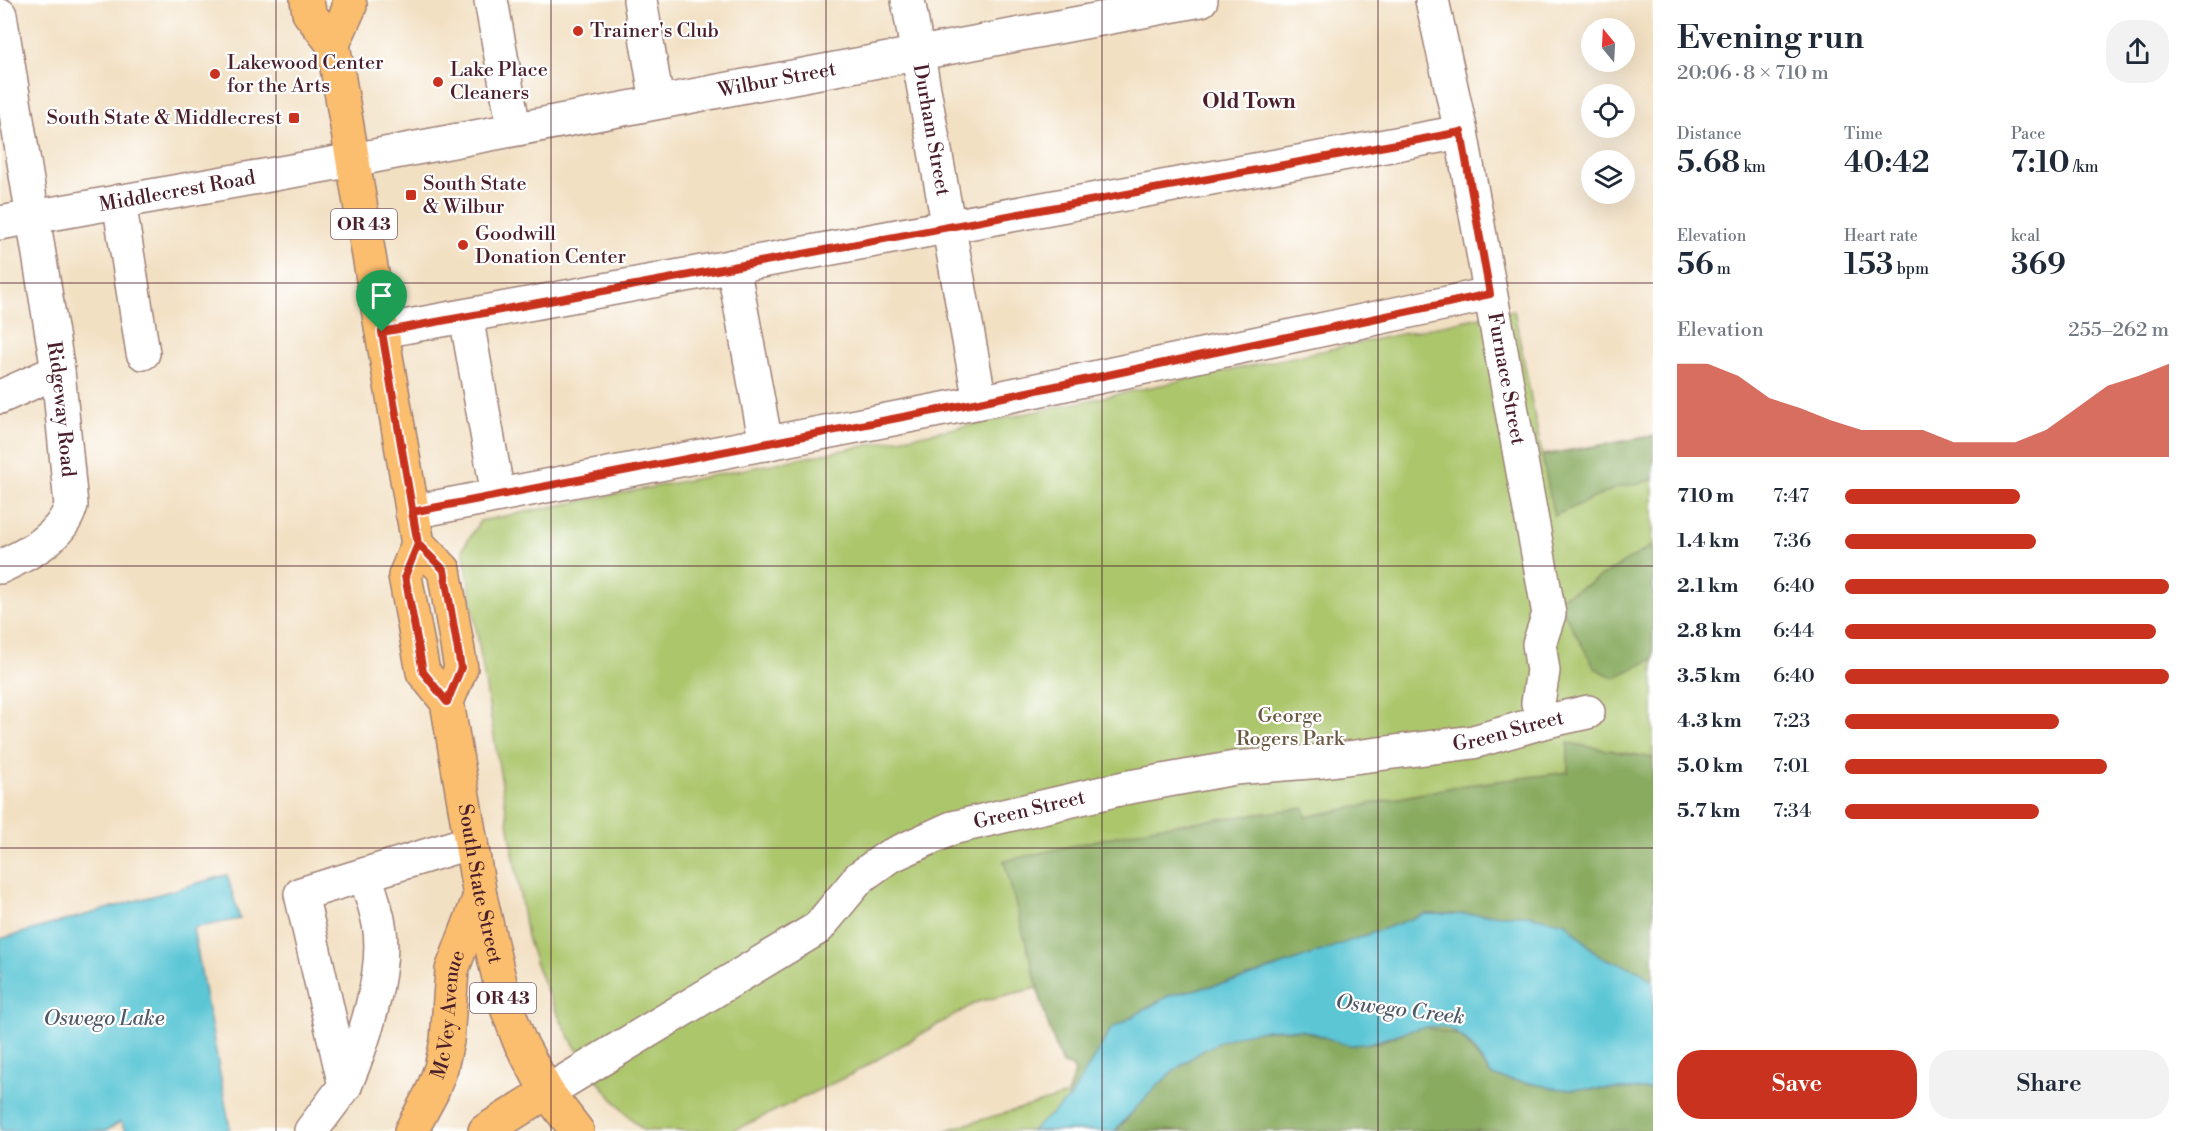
<!DOCTYPE html>
<meta charset="utf-8">
<style>
body{margin:0;font-family:"Libre Bodoni",serif;background:#f2f2f3;color:#1f2937;height:100vh;display:flex;flex-direction:column;font-size:22px;white-space:nowrap}
*{box-sizing:border-box;margin:0}
p{font-size:20px;color:#747a83}
.icon{flex:none;width:33px;height:33px;fill:none;stroke:currentColor;stroke-width:2;stroke-linecap:round;stroke-linejoin:round}
.map{position:relative;flex:1;overflow:hidden}
.drawer{display:flex;flex-direction:column;background:#fff;width:540px}
.drawer>*{flex:none}
.needle{width:39px;rotate:342deg}
.buttons{position:absolute;left:1581px;top:18px;display:grid;gap:12px}
.buttons a{display:grid;place-items:center;width:54px;height:54px;border-radius:50%;background:#fff;box-shadow:0 6px 24px #0002;font-size:30px}
.pin{position:absolute;display:grid;place-items:center;width:51px;height:51px;color:#fff;margin:-62px -26px;border-radius:50% 50% 50% 0;rotate:-45deg;box-shadow:0 0 6px #0007}
.pin .icon{rotate:45deg}
.round{display:grid;place-items:center;flex:none;width:63px;height:63px;border-radius:24px;background:#f2f2f3}
.summary{display:flex;align-items:center;justify-content:space-between;height:102px;padding:0 24px}
h1{font-size:33px;font-weight:600;line-height:45px}
.metrics{display:grid;grid-template-columns:repeat(3,1fr);gap:9px;height:102px;padding:6px 24px}
.metrics div{display:grid;align-content:center}
.metrics b{font-size:30px;font-weight:600}
.metrics small{font-size:16px;font-weight:400}
.metrics p{font-size:16px}
.chart{height:168px;padding:12px 24px}
.chart p{display:flex;justify-content:space-between}
.chart svg{width:100%;height:108px;margin-top:6px;fill:#c8321e;opacity:.7}
.button{display:flex;gap:12px;margin-top:auto;padding:12px 24px}
.button a{flex:1;height:69px;border-radius:24px;background:#c8321e;color:#fff;font-size:24px;font-weight:600;line-height:69px;text-align:center}
.button a+a{background:#f2f2f3;color:#1f2937}
ul{padding:0 24px;list-style:none;font-size:20px}
li{display:grid;grid-template-columns:96px 72px 1fr;align-items:center;height:45px}
li i{height:15px;border-radius:8px;background:#c8321e}
main{display:flex;flex:1;min-height:0}
.map>svg:first-child{display:block}
.green{fill:#acc66c;stroke:#7b724c;stroke-width:1.5}
.forest{fill:#89ab60;stroke:#6a6546;stroke-width:1.5}
.water{fill:#5bc6d5;stroke:#527280;stroke-width:1.5}
.lines{fill:none;stroke-linecap:round;stroke-linejoin:round}
.minor-casing{stroke:#9e8077;stroke-width:36}
.major-casing{stroke:#9e8077;stroke-width:36}
.minor{stroke:#fff;stroke-width:33}
.major{stroke:#fbbd6e;stroke-width:33}
.route-casing{stroke:#fff;stroke-width:12}
.route{stroke:#c8321e;stroke-width:8}
.grid{fill:none;stroke:#4a1f2b;stroke-width:1.5;stroke-opacity:0.55}
.poi-dot{fill:#c8321e;stroke:#fff;stroke-width:2}
.labels{text-anchor:middle;dominant-baseline:central;stroke-width:4.5;stroke-linejoin:round;paint-order:stroke}
.shield{fill:#fff;stroke:#80626b;stroke-width:1.5}
.shield-label{font-size:18px;font-weight:bold;fill:#4a1f2b}
.poi-label{font-size:20px;fill:#4a1f2b;stroke:#fff;text-anchor:start}
.street-label{font-size:20px;fill:#4a1f2b;stroke:#fff}
.park-label{font-size:20px;fill:#6c5942;stroke:#fff}
.neighbourhood-label{font-size:21px;font-weight:bold;fill:#4a1f2b;stroke:#fff}
.water-label{font-size:21px;font-style:italic;fill:#505966;stroke:#fff}
</style>
<main>
<div class="map">
<svg width="1653" height="1131" viewBox="0 0 1653 1131">
<rect width="100%" height="100%" fill="#fff"/>
<filter id="ink" filterUnits="userSpaceOnUse"><feTurbulence type="fractalNoise" baseFrequency=".0167" numOctaves="2"/><feDisplacementMap in="SourceGraphic" scale="12" xChannelSelector="R" yChannelSelector="G"/><feConvolveMatrix kernelMatrix="1 2 1 2 8 2 1 2 1" color-interpolation-filters="sRGB"/></filter>
<filter id="wash" filterUnits="userSpaceOnUse"><feTurbulence type="fractalNoise" baseFrequency=".008" numOctaves="4" result="noise"/><feDisplacementMap in="SourceGraphic" scale="24" xChannelSelector="R" yChannelSelector="G"/><feGaussianBlur stdDeviation="1.35" result="paint"/><feColorMatrix in="noise" values="0 0 0 0 0 0 0 0 0 0 0 0 0 0 0 0 0 1.4 0 .05"/><feComposite in="paint" operator="in"/></filter>
<g filter="url(#wash)">
<rect width="100%" height="100%" fill="#f2e0c3"/>
<path class="green" d="M1514,310L1542,455L1653,436V1131H943L1067,1095L1075,1071L1071,1066L1062,1064L1037,988L977,1002L852,1074L733,1131H644C588,1081 549,1009 527,937L463,548L480,521L991,421Z"/>
<path class="forest" d="M1653,436V480L1616,488L1554,516L1542,456Z
M1653,545V659L1614,678L1595,668L1556,599L1583,587Z
M1568,743L1653,758V983L1640,971L1599,956L1566,923L1528,915L1425,914L1243,979L1170,995L1111,1029L1070,1098L1067,1095L1075,1071L1071,1066L1062,1064L1047,1022L1004,861L1156,827L1304,808L1306,817L1458,786L1568,772Z
M1420,1026L1461,1036L1492,1076L1560,1089H1653V1131H1116L1160,1081L1210,1045L1252,1030H1301L1350,1045L1380,1042Z"/>
<path class="water" d="M227,875L240,919L193,928L230,1128L225,1131H126L120,1122L106,1131H0V939Z
M1425,914L1528,915L1566,923L1599,956L1640,971L1653,983V1089H1560L1492,1076C1483,1064 1473,1045 1461,1036C1427,1010 1388,1046 1351,1045C1334,1044 1317,1031 1299,1030C1214,1022 1167,1073 1115,1131H1031L1070,1098L1111,1029L1170,995L1243,979Z"/>
</g>
<g filter="url(#ink)">
<g class="lines">
<g class="minor-casing">
<g id="minor">
<path d="M491,0L514,129"/>
<path d="M640,0L657,102"/>
<path id="s1" d="M908,0L980,402"/>
<path id="s2" d="M1432,0L1461,132L1549,614L1539,644L1543,671L1538,703L1543,722"/>
<path id="s3" d="M0,15L58,371L71,505C63,537 28,554 0,567"/>
<path d="M119,201L143,353"/>
<path id="s4" d="M0,223L353,160L1201,0"/>
<path d="M733,266L766,444"/>
<path d="M466,316L498,495"/>
<path d="M382,331L1461,132"/>
<path d="M0,397L58,371"/>
<path d="M412,512L980,402L1490,294"/>
<path d="M345,1086C363,1043 388,971 379,924C376,907 370,891 365,875"/>
<path id="s5" d="M547,1092L818,928L860,877L888,857L952,828L1124,788L1235,768L1323,761L1473,742L1543,722L1588,712"/>
<path d="M311,1131L345,1086L301,894L471,842"/>
</g>
</g>
<g class="major-casing">
<g id="major">
<path id="s6" d="M307,0L309,13L333,44L418,544L405,576L423,672L447,702L480,896L504,1000L519,1040L547,1092L577,1131"/>
<path d="M333,44L350,6L349,0"/>
<path d="M418,544L444,570L461,668L447,702"/>
<path id="s7" d="M411,1131L432,1092L441,1068L447,1041L452,970L480,896"/>
<path d="M485,1131L547,1092"/>
</g>
</g>
<use href="#minor" class="minor"/>
<use href="#major" class="major"/>
</g>
</g>
<g class="lines" filter="url(#ink)">
<g class="route-casing">
<path id="route" d="M382,332L418,544L405,576L417,639L423,672L447,702L461,668L444,570L418,544L412,512L980,402L1490,294L1461,132L382,332"/>
</g>
<use href="#route" class="route"/>
</g>
<path class="grid" d="M276,0V1131M551,0V1131M826,0V1131M1102,0V1131M1378,0V1131M0,283H1653M0,566H1653M0,848H1653"/>
<g class="poi-dot">
<circle cx="578" cy="31" r="6"/>
<circle cx="215" cy="74" r="6"/>
<circle cx="438" cy="82" r="6"/>
<rect x="288" y="112" width="12" height="12" rx="3"/>
<rect x="405" y="189" width="12" height="12" rx="3"/>
<circle cx="463" cy="245" r="6"/>
</g>
<g class="labels">
<g class="shield">
<rect x="331" y="209" width="66" height="30" rx="4.5"/>
<rect x="470" y="983" width="66" height="30" rx="4.5"/>
</g>
<g class="shield-label">
<text x="364" y="224">OR 43</text>
<text x="503" y="998">OR 43</text>
</g>
<g class="poi-label">
<text x="590" y="31">Trainer's Club</text>
<text x="227" y="63">Lakewood Center<tspan x="227" dy="23">for the Arts</tspan></text>
<text x="450" y="70">Lake Place<tspan x="450" dy="23">Cleaners</tspan></text>
<text x="282" y="118" text-anchor="end">South State &amp; Middlecrest</text>
<text x="423" y="184">South State<tspan x="423" dy="23">&amp; Wilbur</tspan></text>
<text x="475" y="234">Goodwill<tspan x="475" dy="23">Donation Center</tspan></text>
</g>
<g class="street-label">
<text stroke="none"><textPath href="#s4" startOffset="790">Wilbur Street</textPath></text>
<text stroke="none"><textPath href="#s1" startOffset="132">Durham Street</textPath></text>
<text stroke="none"><textPath href="#s4" startOffset="180">Middlecrest Road</textPath></text>
<text stroke="none"><textPath href="#s2" startOffset="386">Furnace Street</textPath></text>
<text stroke="none"><textPath href="#s3" startOffset="399">Ridgeway Road</textPath></text>
<text stroke="none"><textPath href="#s5" startOffset="1053">Green Street</textPath></text>
<text stroke="none"><textPath href="#s5" startOffset="567">Green Street</textPath></text>
<text stroke="none"><textPath href="#s6" startOffset="915">South State Street</textPath></text>
<text stroke="none"><textPath href="#s7" startOffset="124">McVey Avenue</textPath></text>
</g>
<g class="park-label">
<text x="1290" y="716">George<tspan x="1290" dy="23">Rogers Park</tspan></text>
</g>
<g class="neighbourhood-label">
<text x="1249" y="102">Old Town</text>
</g>
<g class="water-label">
<text transform="translate(1400 1010) rotate(7)">Oswego Creek</text>
<text x="104" y="1019">Oswego Lake</text>
</g>
</g>
</svg>
<div class="buttons">
<a><svg class="needle" viewBox="-14 -14 28 28"><path d="M0-13l5 13h-10z" fill="#e53935"/><path d="M0 13l5-13h-10z" fill="#747a83"/></svg></a>
<a><svg class="icon" aria-label="locate" viewBox="0 0 24 24"><circle cx="12" cy="12" r="6"/><path d="M12 2v4M12 18v4M2 12h4M18 12h4"/></svg></a>
<a><svg class="icon" aria-label="layers" viewBox="0 0 24 24"><path d="M12 4l9 5-9 5-9-5zM3 14l9 5 9-5"/></svg></a>
</div>
<div class="pin" style="left:382px;top:332px;background:#1e9e55"><svg class="icon" aria-label="arrive" viewBox="0 0 24 24"><path d="M6 21V4h12l-3 4 3 4H6"/></svg></div>
</div>
<section class="drawer">
<div class="summary"><div><h1>Evening run</h1><p>20:06 · 8 × 710 m</p></div><a class="round"><svg class="icon" aria-label="share" viewBox="0 0 24 24"><path d="M12 15V3M7 8l5-5 5 5M5 13v7h14v-7"/></svg></a></div>
<div class="metrics">
<div><p>Distance</p><b>5.68<small> km</small></b></div>
<div><p>Time</p><b>40:42</b></div>
<div><p>Pace</p><b>7:10<small> /km</small></b></div>
</div>
<div class="metrics">
<div><p>Elevation</p><b>56<small> m</small></b></div>
<div><p>Heart rate</p><b>153<small> bpm</small></b></div>
<div><p>kcal</p><b>369</b></div>
</div>
<div class="chart"><p><span>Elevation</span>255–262 m</p>
<svg viewBox="0 0 160 44" preserveAspectRatio="none"><path d="M0 44V6L10 6L20 11L30 20L40 24L50 29L60 33L70 33L80 33L90 38L100 38L110 38L120 33L130 24L140 15L150 11L160 6V44z"/></svg>
</div>
<ul>
<li><b>710 m</b>7:47<i style="width:54%"></i></li>
<li><b>1.4 km</b>7:36<i style="width:59%"></i></li>
<li><b>2.1 km</b>6:40<i style="width:100%"></i></li>
<li><b>2.8 km</b>6:44<i style="width:96%"></i></li>
<li><b>3.5 km</b>6:40<i style="width:100%"></i></li>
<li><b>4.3 km</b>7:23<i style="width:66%"></i></li>
<li><b>5.0 km</b>7:01<i style="width:81%"></i></li>
<li><b>5.7 km</b>7:34<i style="width:60%"></i></li>
</ul>
<div class="button"><a>Save</a><a>Share</a></div>
</section>
</main>
